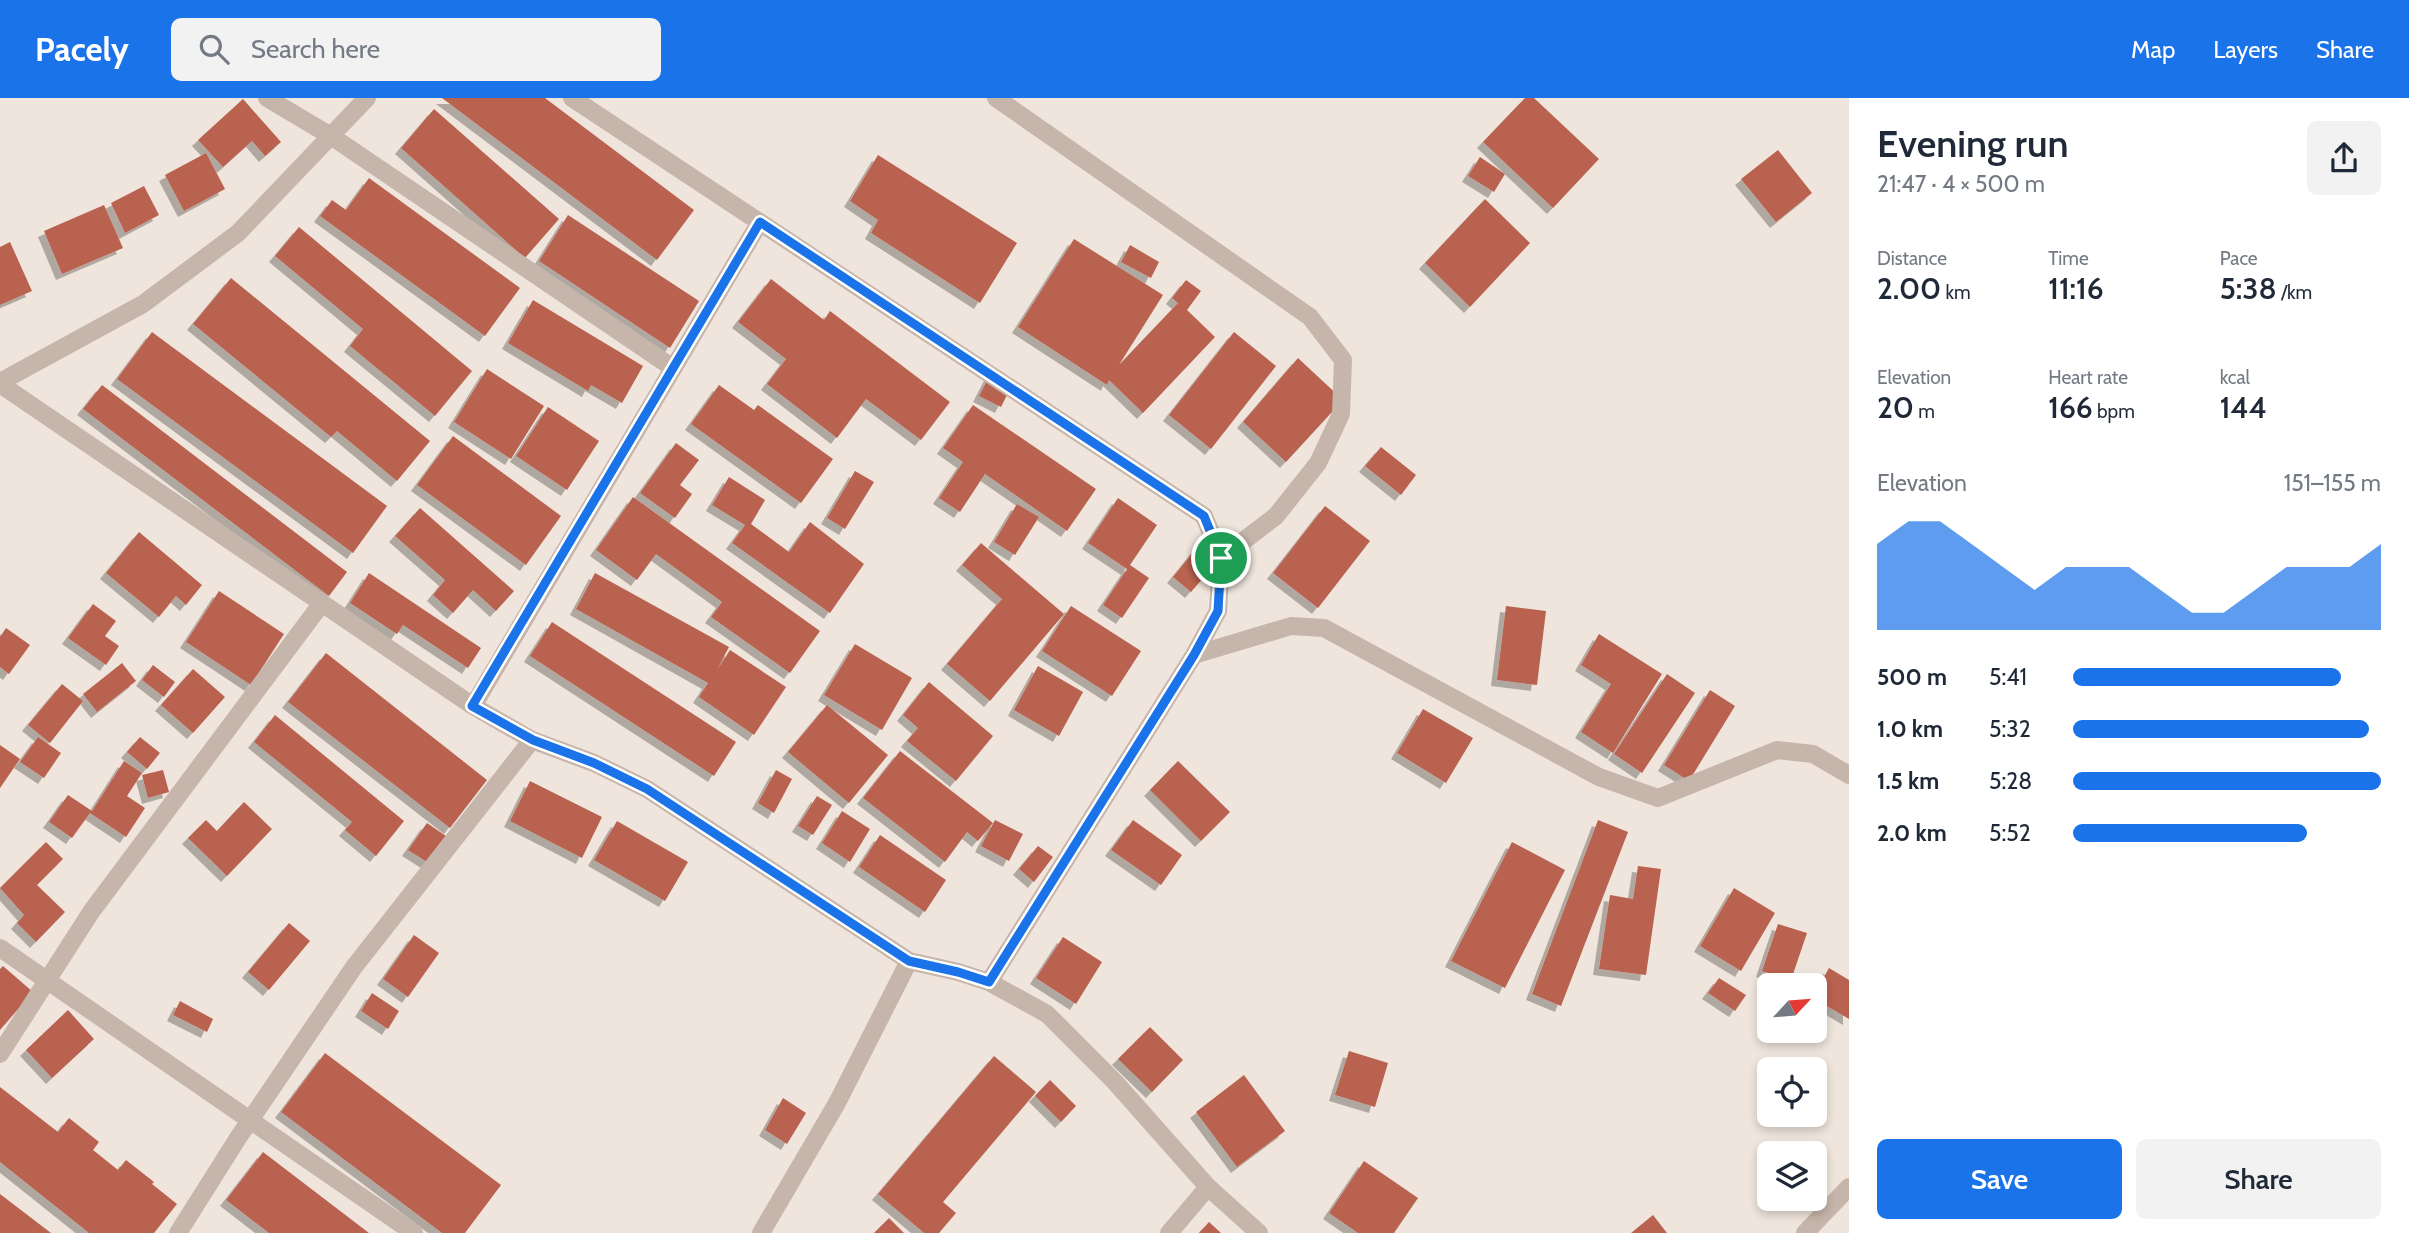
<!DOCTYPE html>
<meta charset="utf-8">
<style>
body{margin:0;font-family:Cabin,sans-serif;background:#f2f2f3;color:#1f2937;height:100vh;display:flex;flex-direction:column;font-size:26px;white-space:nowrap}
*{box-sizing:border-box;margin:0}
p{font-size:23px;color:#747a83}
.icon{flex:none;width:38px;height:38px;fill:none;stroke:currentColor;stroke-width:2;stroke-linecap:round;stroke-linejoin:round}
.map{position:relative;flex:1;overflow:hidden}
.details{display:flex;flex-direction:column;background:#fff;width:560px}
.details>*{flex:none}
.needle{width:46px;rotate:64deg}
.fabs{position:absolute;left:1757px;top:875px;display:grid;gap:14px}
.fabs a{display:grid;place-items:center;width:70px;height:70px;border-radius:10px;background:#fff;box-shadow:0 4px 10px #0003;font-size:35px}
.pin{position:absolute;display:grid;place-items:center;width:60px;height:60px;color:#fff;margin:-30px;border:4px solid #fff;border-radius:50%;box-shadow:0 2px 7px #0007}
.round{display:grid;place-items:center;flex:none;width:74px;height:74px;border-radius:10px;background:#f2f2f3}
.head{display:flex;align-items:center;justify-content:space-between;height:119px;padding:0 28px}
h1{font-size:38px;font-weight:600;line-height:52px}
.metrics{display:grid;grid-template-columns:repeat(3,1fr);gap:10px;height:119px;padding:7px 28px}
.metrics div{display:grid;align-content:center}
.metrics b{font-size:30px;font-weight:600}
.metrics small{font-size:19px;font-weight:400}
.metrics p{font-size:19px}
.chart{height:196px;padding:14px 28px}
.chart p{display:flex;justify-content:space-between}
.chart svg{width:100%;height:126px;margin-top:7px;fill:#1a73e8;opacity:.7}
.action{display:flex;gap:14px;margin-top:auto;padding:14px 28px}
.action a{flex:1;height:80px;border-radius:10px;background:#1a73e8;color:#fff;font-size:28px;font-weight:600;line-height:80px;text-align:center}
.action a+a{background:#f2f2f3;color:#1f2937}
ul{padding:0 28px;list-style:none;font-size:23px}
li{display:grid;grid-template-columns:112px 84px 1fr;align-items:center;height:52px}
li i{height:18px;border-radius:9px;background:#1a73e8}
header{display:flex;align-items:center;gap:42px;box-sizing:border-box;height:98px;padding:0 35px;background:#1a73e8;color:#fff}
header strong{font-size:33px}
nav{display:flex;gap:38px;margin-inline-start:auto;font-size:24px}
.search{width:490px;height:63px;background:#f2f2f3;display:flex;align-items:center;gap:18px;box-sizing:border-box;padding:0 24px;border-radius:10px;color:#747a83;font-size:26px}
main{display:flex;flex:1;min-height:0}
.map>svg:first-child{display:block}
.building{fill:#b96250;filter:url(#shadow)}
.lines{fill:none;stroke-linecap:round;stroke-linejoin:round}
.minor{stroke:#c6b5aa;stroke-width:18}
.route-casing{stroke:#fff;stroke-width:14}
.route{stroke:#1a73e8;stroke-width:9}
</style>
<header>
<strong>Pacely</strong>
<div class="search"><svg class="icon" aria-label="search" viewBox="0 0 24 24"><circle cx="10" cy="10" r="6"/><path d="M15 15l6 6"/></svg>Search here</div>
<nav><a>Map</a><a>Layers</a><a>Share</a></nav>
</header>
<main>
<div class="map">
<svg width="1849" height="1135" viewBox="0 0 1849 1135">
<defs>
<filter id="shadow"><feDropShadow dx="-6" dy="6" stdDeviation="0" flood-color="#0004"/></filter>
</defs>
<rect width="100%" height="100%" fill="#efe5dc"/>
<path class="building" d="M442,0H545L694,112L657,162Z
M1525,0H1534L1599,61L1553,110L1483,44Z
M243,1L281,44L265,58L252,43L223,69L198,42Z
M434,11L559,121L525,160L401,50Z
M1778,52L1812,95L1776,124L1741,81Z
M206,55L225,91L184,113L165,77Z
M878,57L1017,145L980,205L871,135L878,122L850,103Z
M1480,59L1505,76L1494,94L1468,78Z
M369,80L520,190L485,238L320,118L332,102L346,112Z
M144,88L159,117L125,135L111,105Z
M1485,101L1530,145L1470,209L1425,165Z
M104,107L123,150L62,176L44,133Z
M568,117L699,203L670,250L539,163Z
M299,129L472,273L435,318L350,248L363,231L275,158Z
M1074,141L1163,197L1119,267L1178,205L1172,200L1186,182L1201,193L1187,212L1215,239L1143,315L1109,282L1107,287L1018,229Z
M10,144L32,193L0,207V149Z
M1130,147L1159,164L1151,180L1121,164Z
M231,180L430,343L397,383L337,333L331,339L193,226Z
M771,181L824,222L830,213L950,304L921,342L866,301L837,340L767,286L786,261L738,224Z
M533,202L643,268L622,305L591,287L588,293L508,245Z
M152,234L387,408L353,455L117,281Z
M1234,234L1276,268L1211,351L1169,317Z
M1298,260L1343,302L1286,364L1243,324Z
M487,271L544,308L511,361L454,324Z
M991,275L1013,285L1001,309L979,298Z
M102,287L347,474L329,498L83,311Z
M719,287L754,312L758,307L833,361L801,405L691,326Z
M973,307L1096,391L1067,433L985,376L960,414L939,400L963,364L943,350Z
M548,309L599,343L567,392L516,358Z
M453,338L561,418L526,467L417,387Z
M676,345L699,362L680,387L692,396L675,420L640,395Z
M1381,349L1416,377L1401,397L1365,368Z
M855,373L874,384L845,431L827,420Z
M729,379L765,402L751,426L789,454L810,424L864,466L830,515L732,445L745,427L712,407Z
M633,399L820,533L790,575L711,519L722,504L656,456L637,482L596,452Z
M1118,400L1157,427L1130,467L1149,480L1122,520L1103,507L1127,471L1088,445Z
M1017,406L1039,419L1015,457L994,444Z
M1325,408L1370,443L1318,510L1273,475Z
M420,410L514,493L496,513L473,492L453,515L433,497L445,482L395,438Z
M139,434L202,487L186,507L176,498L159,519L106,475Z
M981,445L1064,516L990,603L947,566L1002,501L962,467Z
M1199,447L1218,463L1191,494L1173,479Z
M369,475L481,550L468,570L403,527L397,536L350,505Z
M595,475L729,549L717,572L730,552L786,589L754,637L699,599L708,585L576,511Z
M219,493L284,536L251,587L186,544Z
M93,506L116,523L105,538L119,548L106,567L68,540Z
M1071,508L1141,553L1112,598L1042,553Z
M1506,508L1546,513L1537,587L1497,582Z
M552,524L736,644L714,678L530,558Z
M6,530L30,547L9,576L0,569V539Z
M1599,536L1662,576L1613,655L1581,634L1611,586L1581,567Z
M855,546L912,580L882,632L824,597Z
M326,555L487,682L450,730L288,604Z
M122,565L136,583L97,614L83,596Z
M153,567L175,584L164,599L142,582Z
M1038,568L1083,594L1059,638L1014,612Z
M193,571L225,599L193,635L161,607Z
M1667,576L1695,595L1642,675L1614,656Z
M929,584L993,638L956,683L907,643L918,630L903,617Z
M62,586L83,603L50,645L28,627Z
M1710,592L1735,608L1689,683L1664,667Z
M827,607L888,657L849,705L788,654Z
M1423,611L1473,640L1446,685L1397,655Z
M275,617L404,723L376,758L345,732L352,724L254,644Z
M38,639L61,655L44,680L20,664Z
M140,639L160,655L147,671L127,654Z
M0,647L20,661L0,690Z
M900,653L993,725L978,743L967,734L945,764L863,700Z
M124,663L142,675L127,698L145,710L126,739L90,715L72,740L49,724L68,697L92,713Z
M1178,663L1230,714L1201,743L1150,692Z
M163,672L169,694L148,700L142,677Z
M776,672L792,681L774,715L758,705Z
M530,683L602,719L582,760L510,723Z
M817,698L832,707L813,737L798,728Z
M244,704L272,731L227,778L188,740L206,722L217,733Z
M842,713L870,731L850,764L822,745Z
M995,722L1023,736L1009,763L981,748Z
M1133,722L1182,757L1161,787L1111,752Z
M1598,722L1628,734L1561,908L1532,896Z
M617,723L688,764L665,803L594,762Z
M427,725L446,738L427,764L408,752Z
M880,737L946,782L925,814L859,769Z
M46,744L63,761L37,787L65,814L36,844L17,825L24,817L0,790Z
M1512,744L1565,772L1505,890L1451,863Z
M1038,748L1053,759L1034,784L1019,771Z
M1638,768L1661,771L1646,877L1599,871L1610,797L1633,801Z
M1734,790L1775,815L1741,873L1700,848Z
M289,825L310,843L269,892L248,874Z
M1778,826L1807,835L1791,882L1762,873Z
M414,837L439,855L408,899L383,881Z
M1063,839L1102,864L1076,906L1036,880Z
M3,868L33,894L0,932V871Z
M1829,870L1849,882V921L1815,901V895Z
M1719,880L1746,897L1735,913L1708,895Z
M372,895L399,913L388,931L361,913Z
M180,903L213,921L207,934L173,917Z
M68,912L94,941L52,980L26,952Z
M1150,929L1183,962L1152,994L1118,961Z
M1349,953L1388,965L1375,1009L1335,997Z
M325,955L501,1087L465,1135H442L281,1014Z
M994,958L1036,994L943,1104L956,1115L939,1135H924L878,1096Z
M1244,977L1285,1033L1237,1069L1196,1014Z
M1050,982L1076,1008L1061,1024L1035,998Z
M0,989L58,1034L69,1020L99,1044L93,1052L118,1072L126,1062L154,1084L152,1086L177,1106L154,1135H89L0,1064Z
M783,1000L806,1015L787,1046L765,1032Z
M263,1054L369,1135H269L226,1102Z
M1364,1063L1418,1100L1394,1135H1358L1329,1115Z
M0,1096L51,1135H0Z
M1653,1117L1667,1135H1631Z
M889,1120L904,1135H874Z
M1209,1124L1221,1135H1199Z"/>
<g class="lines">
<path class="minor" d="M267,0L331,38L673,270
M572,0L1204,418L1221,460L1218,513L1194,557L989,884
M996,0L1310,219L1343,262L1341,316L1318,365L1276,418L1221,460
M0,284L143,206L238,135L367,0
M0,286L473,608L532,642L594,665L647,691L909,863
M1194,557L1291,528L1324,530L1599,679L1658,700L1777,652L1813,656L1849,677
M473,608L760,124
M0,850L414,1135
M0,956L91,814L322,505
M178,1135L238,1040L354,869L532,642
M761,1135L837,1005L909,863L958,874L989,884L1047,916L1115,984L1208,1089
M1169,1135L1208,1089L1259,1135
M1805,1135L1849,1089"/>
</g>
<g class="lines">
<g class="route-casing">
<path id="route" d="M760,124L1204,418L1221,460L1218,513L1194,557L989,884L958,874L909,863L647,691L594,665L533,642L472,608Z"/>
</g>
<use href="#route" class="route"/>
</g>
</svg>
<div class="fabs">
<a><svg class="needle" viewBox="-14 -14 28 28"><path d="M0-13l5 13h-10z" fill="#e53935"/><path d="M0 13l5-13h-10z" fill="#747a83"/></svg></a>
<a><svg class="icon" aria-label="locate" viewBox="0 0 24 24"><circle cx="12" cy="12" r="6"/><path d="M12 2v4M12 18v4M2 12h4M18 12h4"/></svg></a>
<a><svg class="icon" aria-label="layers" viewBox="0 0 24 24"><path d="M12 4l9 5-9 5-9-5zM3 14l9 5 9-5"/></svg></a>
</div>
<div class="pin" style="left:1221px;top:460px;background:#1e9e55"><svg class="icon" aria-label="arrive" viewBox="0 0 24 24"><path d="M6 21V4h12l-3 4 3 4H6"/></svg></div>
</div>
<section class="details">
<div class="head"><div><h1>Evening run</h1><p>21:47 · 4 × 500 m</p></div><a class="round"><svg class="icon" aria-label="share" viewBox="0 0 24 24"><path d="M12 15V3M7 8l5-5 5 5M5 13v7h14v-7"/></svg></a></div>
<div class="metrics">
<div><p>Distance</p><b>2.00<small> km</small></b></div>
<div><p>Time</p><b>11:16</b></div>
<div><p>Pace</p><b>5:38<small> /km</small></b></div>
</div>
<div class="metrics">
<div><p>Elevation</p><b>20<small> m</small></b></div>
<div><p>Heart rate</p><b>166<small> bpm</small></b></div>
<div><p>kcal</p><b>144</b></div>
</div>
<div class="chart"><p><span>Elevation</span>151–155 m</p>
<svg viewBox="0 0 160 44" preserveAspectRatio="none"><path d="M0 44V14L10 6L20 6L30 14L40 22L50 30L60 22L70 22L80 22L90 30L100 38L110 38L120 30L130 22L140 22L150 22L160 14V44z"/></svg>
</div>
<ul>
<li><b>500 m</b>5:41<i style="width:87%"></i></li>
<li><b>1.0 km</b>5:32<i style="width:96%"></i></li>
<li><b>1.5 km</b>5:28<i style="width:100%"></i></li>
<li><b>2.0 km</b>5:52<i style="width:76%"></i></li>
</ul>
<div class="action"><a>Save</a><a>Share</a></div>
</section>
</main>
